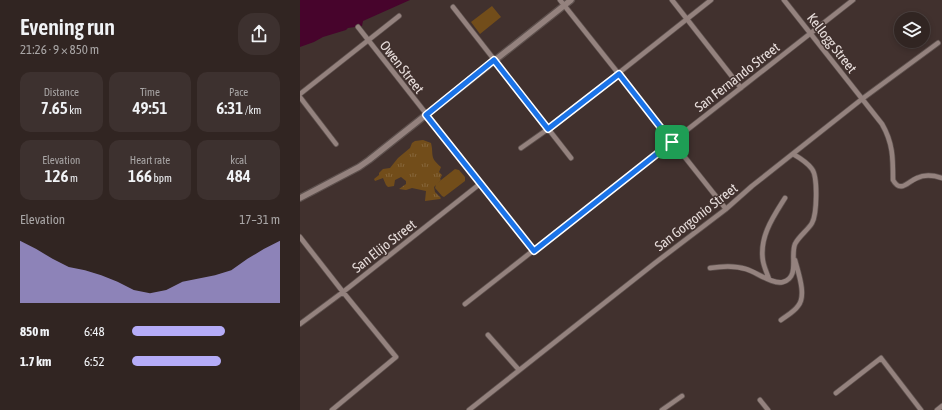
<!DOCTYPE html>
<meta charset="utf-8">
<style>
body{margin:0;font-family:"Asap Condensed",sans-serif;background:#3d312f;color:#f1f3f6;height:100vh;display:flex;flex-direction:column;font-size:15px;white-space:nowrap}
*{box-sizing:border-box;margin:0}
p{font-size:13px;color:#a8a5a5}
.icon{flex:none;width:22px;height:22px;fill:none;stroke:currentColor;stroke-width:2;stroke-linecap:round;stroke-linejoin:round}
.map{position:relative;flex:1;overflow:hidden}
.panel{display:flex;flex-direction:column;background:#312522;width:300px}
.panel>*{flex:none}
.controls{position:absolute;left:594px;top:12px;display:grid;gap:8px}
.controls a{display:grid;place-items:center;width:36px;height:36px;border-radius:50%;background:#312522;box-shadow:0 2px 6px #0003,0 0 0 1px #4c4240;font-size:20px}
.pin{position:absolute;display:grid;place-items:center;width:34px;height:34px;color:#fff;margin:-17px;border-radius:8px;box-shadow:0 2px 6px #0006}
.round{display:grid;place-items:center;flex:none;width:42px;height:42px;border-radius:16px;background:#3d312f}
.head{display:flex;align-items:center;justify-content:space-between;height:68px;padding:0 20px}
h1{font-size:22px;font-weight:600;line-height:30px}
.stats{display:grid;grid-template-columns:repeat(3,1fr);gap:6px;height:68px;padding:4px 20px}
.stats div{display:grid;align-content:center;border-radius:10px;background:#3d312f;text-align:center}
.stats b{font-size:17px;font-weight:600}
.stats small{font-size:11px;font-weight:400}
.stats p{font-size:11px}
.chart{height:112px;padding:8px 20px}
.chart p{display:flex;justify-content:space-between}
.chart svg{width:100%;height:72px;margin-top:4px;fill:#b5acf8;opacity:.7}
ul{padding:0 20px;list-style:none;font-size:13px}
li{display:grid;grid-template-columns:64px 48px 1fr;align-items:center;height:30px}
li i{height:10px;border-radius:5px;background:#b5acf8}
main{display:flex;flex:1;min-height:0}
.map>svg:first-child{display:block}
.grass{fill:url(#grass-tufts)}
.green{fill:#724d1a}
.water{fill:#47042c}
.lines{fill:none;stroke-linecap:round;stroke-linejoin:round}
.minor-casing{stroke:#5d504d;stroke-width:6}
.tertiary-casing{stroke:#5d504d;stroke-width:8}
.minor{stroke:#94827e;stroke-width:4.5}
.tertiary{stroke:#94827e;stroke-width:5.5}
.route-casing{stroke:#fff;stroke-width:8}
.route{stroke:#1a73e8;stroke-width:5}
.labels{text-anchor:middle;dominant-baseline:central;stroke-width:3;stroke-linejoin:round;paint-order:stroke}
.street-label{font-size:14px;fill:#e7dddb;stroke:#41312e}
</style>
<main>
<section class="panel">
<div class="head"><div><h1>Evening run</h1><p>21:26 · 9 × 850 m</p></div><a class="round"><svg class="icon" aria-label="share" viewBox="0 0 24 24"><path d="M12 15V3M7 8l5-5 5 5M5 13v7h14v-7"/></svg></a></div>
<div class="stats">
<div><p>Distance</p><b>7.65<small> km</small></b></div>
<div><p>Time</p><b>49:51</b></div>
<div><p>Pace</p><b>6:31<small> /km</small></b></div>
</div>
<div class="stats">
<div><p>Elevation</p><b>126<small> m</small></b></div>
<div><p>Heart rate</p><b>166<small> bpm</small></b></div>
<div><p>kcal</p><b>484</b></div>
</div>
<div class="chart"><p><span>Elevation</span>17–31 m</p>
<svg viewBox="0 0 160 44" preserveAspectRatio="none"><path d="M0 44V6L10 11L20 17L30 22L40 24L50 27L60 31L70 36L80 38L90 36L100 31L110 29L120 27L130 24L140 17L150 11L160 6V44z"/></svg>
</div>
<ul>
<li><b>850 m</b>6:48<i style="width:63%"></i></li>
<li><b>1.7 km</b>6:52<i style="width:60%"></i></li>
</ul>
</section>
<div class="map">
<svg width="642" height="410" viewBox="0 0 642 410">
<defs>
<pattern id="grass-tufts" width="24" height="20" patternUnits="userSpaceOnUse"><rect width="24" height="20" fill="#724d1a"/><path d="M3 7l-1-3M5 7V3M7 7l1-3M15 17l-1-3M17 17v-4M19 17l1-3" fill="none" stroke="#86663b"/></pattern>
</defs>
<rect width="100%" height="100%" fill="#41312e"/>
<path class="grass" d="M123,140L131,143C134,155 129,157 141,167L139,172L142,175L140,179L141,180L134,187L135,192L141,198L140,199L125,201L126,191L112,188L106,190L99,189L106,184V181L101,177L95,180L94,186L88,187L86,185L83,178L75,181L74,179L79,175V173L83,169L90,168L98,158L110,148L112,143L115,141Z"/>
<path class="green" d="M192,6L201,17L180,34L171,22Z
M155,169L159,170L165,177V181L144,197L142,196L135,188L136,184Z"/>
<path class="water" d="M0,0H110L63,21L62,26L48,28L46,30L23,37L14,42L0,47Z"/>
<g class="lines">
<g class="minor-casing">
<path id="minor" d="M260,0L426,209
M372,0L441,88
M484,0L582,124C593,143 593,158 593,180C601,194 608,181 617,178C625,174 633,175 642,178
M153,7L271,158
M58,27L234,251
M0,94L99,16
M0,97L36,144
M221,148L248,129L411,0
M0,237L43,292L96,357L32,410
M410,268C422,266 434,265 446,269C456,272 473,285 483,282C500,277 490,256 495,244C499,236 508,230 512,223C517,214 518,177 512,169C507,162 500,158 493,154
M469,279C467,273 464,267 463,261C459,237 473,217 485,198
M165,304L553,0
M481,320C486,316 494,312 498,306C507,296 498,272 495,260
M0,324L43,292L181,183
M188,335L219,370
M536,393L581,358L621,410
M460,400L468,410
M169,410L355,263L426,209L452,186L562,99L638,43
M362,410L382,396
M637,410L642,406"/>
</g>
<g class="tertiary-casing">
<path id="tertiary" d="M0,198L59,167L69,160L271,0"/>
</g>
<use href="#minor" class="minor"/>
<use href="#tertiary" class="tertiary"/>
</g>
<g class="lines">
<g class="route-casing">
<path id="route" d="M194,60L248,129L319,74L372,142L234,251L126,115Z"/>
</g>
<use href="#route" class="route"/>
</g>
<g class="labels">
<g class="street-label">
<text transform="translate(532 43) rotate(52)">Kellogg Street</text>
<text transform="translate(102 67) rotate(52)">Owen Street</text>
<text transform="translate(437 77) rotate(-38)">San Fernando Street</text>
<text transform="translate(396 217) rotate(-38)">San Gorgonio Street</text>
<text transform="translate(84 246) rotate(-38)">San Elijo Street</text>
</g>
</g>
</svg>
<div class="controls">
<a><svg class="icon" aria-label="layers" viewBox="0 0 24 24"><path d="M12 4l9 5-9 5-9-5zM3 14l9 5 9-5"/></svg></a>
</div>
<div class="pin" style="left:372px;top:142px;background:#1e9e55"><svg class="icon" aria-label="arrive" viewBox="0 0 24 24"><path d="M6 21V4h12l-3 4 3 4H6"/></svg></div>
</div>
</main>
